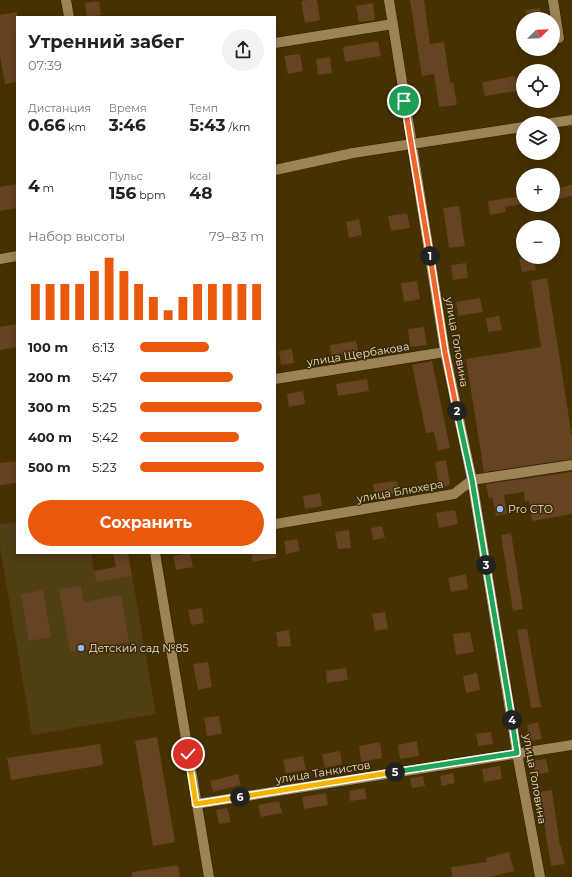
<!DOCTYPE html>
<html lang="ru">
<meta charset="utf-8">
<style>
body{margin:0;font-family:Montserrat,sans-serif;background:#f2f2f2;color:#222;height:100vh;display:flex;flex-direction:column;font-size:15px;white-space:nowrap}
*{box-sizing:border-box;margin:0}
p{font-size:13px;color:#767676}
.icon{flex:none;width:22px;height:22px;fill:none;stroke:currentColor;stroke-width:2;stroke-linecap:round;stroke-linejoin:round}
.map{position:relative;flex:1;overflow:hidden}
.panel{position:absolute;left:16px;top:16px;width:260px;height:538px;display:flex;flex-direction:column;background:#fff;border-radius:0px;box-shadow:0 2px 10px #0003}
.panel>*{flex:none}
.needle{width:26px;rotate:67deg}
.tools{position:absolute;left:516px;top:12px;display:grid;gap:8px}
.tools a{display:grid;place-items:center;width:44px;height:44px;border-radius:50%;background:#fff;box-shadow:0 2px 10px #0003;font-size:20px}
.pin{position:absolute;display:grid;place-items:center;width:34px;height:34px;color:#fff;margin:-17px;border:2px solid #fff;border-radius:50%;box-shadow:0 1px 4px #0007}
.km{position:absolute;width:20px;height:20px;margin:-10px;border-radius:50%;background:#222;color:#fff;font-size:11px;line-height:20px;text-align:center}
.round{display:grid;place-items:center;flex:none;width:42px;height:42px;border-radius:21px;background:#f2f2f2}
.headline{display:flex;align-items:center;justify-content:space-between;height:68px;padding:0 12px}
h1{font-size:18px;font-weight:700;line-height:30px}
.stats{display:grid;grid-template-columns:repeat(3,1fr);gap:6px;height:68px;padding:4px 12px}
.stats div{display:grid;align-content:center}
.stats b{font-size:17px;font-weight:700}
.stats small{font-size:11px;font-weight:400}
.stats p{font-size:11px}
.chart{height:112px;padding:8px 12px}
.chart p{display:flex;justify-content:space-between}
.chart svg{width:100%;height:72px;margin-top:4px;stroke:#ea580c;stroke-width:6}
.action{display:flex;gap:8px;margin-top:auto;padding:8px 12px}
.action a{flex:1;height:46px;border-radius:24px;background:#ea580c;color:#fff;font-size:16px;font-weight:700;line-height:46px;text-align:center}
ul{padding:0 12px;list-style:none;font-size:13px}
li{display:grid;grid-template-columns:64px 48px 1fr;align-items:center;height:30px}
li i{height:10px;border-radius:5px;background:#ea580c}
.map>svg:first-child{display:block}
.built{fill:#503e14}
.building{fill:#664321}
.lines{fill:none;stroke-linecap:round;stroke-linejoin:round}
.minor-casing{stroke:#261a03;stroke-width:11}
.minor{stroke:#9c8457;stroke-width:10}
.minor-bridge-casing{stroke:#261a03;stroke-width:11;stroke-linecap:butt}
.minor-bridge{stroke:#9c8457;stroke-width:10}
.split-1-casing{stroke:#fff;stroke-width:8}
.split-2-casing{stroke:#fff;stroke-width:8}
.split-3-casing{stroke:#fff;stroke-width:8}
.split-4-casing{stroke:#fff;stroke-width:8}
.split-5-casing{stroke:#fff;stroke-width:8}
.split-6-casing{stroke:#fff;stroke-width:8}
.split-7-casing{stroke:#fff;stroke-width:8}
.split-1{stroke:#f0652b;stroke-width:5}
.split-2{stroke:#f0652b;stroke-width:5}
.split-3{stroke:#22a559;stroke-width:5}
.split-4{stroke:#22a559;stroke-width:5}
.split-5{stroke:#22a559;stroke-width:5}
.split-6{stroke:#f5b400;stroke-width:5}
.split-7{stroke:#f5b400;stroke-width:5}
.poi-dot{fill:#93b7fd;stroke:#382804;stroke-width:1.5}
.labels{text-anchor:middle;dominant-baseline:central;stroke-width:3;stroke-linejoin:round;paint-order:stroke}
.street-label{font-size:11px;fill:#ecdfc8;stroke:#382804}
.poi-label{font-size:11px;fill:#ecdfc8;stroke:#382804;text-anchor:start}
</style>
<div class="map">
<svg width="572" height="877" viewBox="0 0 572 877">
<rect width="100%" height="100%" fill="#463100"/>
<path class="built" d="M17,522V553H91L96,582L132,576L156,714L32,735L0,547V524Z"/>
<path class="building" d="M308,0H317L320,20L305,23L301,1Z
M410,0H424L430,44L444,42L450,83L453,82L457,105L439,107L434,74L422,76Z
M99,1L101,15L87,17L85,3Z
M373,3L375,20L359,22L356,6Z
M540,8L542,19H527L525,10Z
M17,12V82L5,84L0,56V15Z
M378,41L381,56L345,62L343,47Z
M300,54L303,71L288,74L284,56Z
M330,57L332,73L318,75L316,59Z
M515,76L517,91L485,96L482,82Z
M17,184V208L0,211V187Z
M572,185V196L553,200V189Z
M523,196V204L505,207L506,212L490,215L488,201Z
M459,206L465,246L449,248L443,208Z
M407,213L410,228L391,231L388,216Z
M359,219L362,235L349,238L346,222Z
M533,257L536,270L522,272L519,259Z
M466,263L468,278L453,280L451,265Z
M547,278L572,437V459L484,472L466,359L541,347L531,281Z
M417,281L420,299L404,302L401,283Z
M480,298L483,312L458,316L456,302Z
M499,316L502,330L488,332L486,318Z
M17,324V347L0,350V327Z
M424,327L427,345L410,347L408,329Z
M356,341L358,351L331,355L330,345Z
M292,349L294,363L281,365L279,351Z
M432,361L450,448L438,451L434,432L426,433L412,365Z
M367,379L369,391L338,396L336,384Z
M303,391L305,404L289,407L287,394Z
M446,460L450,485L439,487L435,462Z
M17,461V483L0,485V463Z
M572,472V514L532,521L529,501L525,502L524,492L504,495L507,514L496,516L492,497L489,498L486,484Z
M397,481L399,493L375,497L373,484Z
M320,493L322,506L305,509L303,496Z
M455,510L458,524L439,528L436,513Z
M382,526L385,538L373,540L371,528Z
M349,530L351,548L338,549L335,532Z
M511,533L523,609L513,611L501,535Z
M297,539L300,551L286,554L284,541Z
M113,553H128L132,576L96,582L94,571L116,567Z
M190,553L193,567L176,570L173,556Z
M251,553H276L277,557L253,562Z
M466,574L468,589L451,592L448,578Z
M81,586L84,602L121,595L129,642L70,652L59,589Z
M43,590L51,637L29,641L21,594Z
M202,608L204,623L191,625L188,610Z
M385,612L388,629L375,631L372,614Z
M527,629L541,707L531,708L517,630Z
M289,630L291,646L278,647L276,632Z
M470,632L474,652L456,655L453,634Z
M208,662L212,687L198,690L193,664Z
M346,668L348,680L327,683L326,671Z
M477,673L480,690L466,693L463,676Z
M219,716L222,734L207,736L204,718Z
M538,722L542,739L530,741L527,725Z
M491,732L493,744L478,746L476,734Z
M157,737L175,842L153,846L135,741Z
M417,741L419,756L400,759L398,745Z
M380,742L382,758L361,762L359,746Z
M100,744L103,765L11,780L7,758Z
M340,751L342,764L325,768L322,754Z
M303,756L306,770L286,773L283,760Z
M546,759L549,772L535,775L533,761Z
M500,766L502,779L484,782L482,769Z
M453,773L455,783L442,786L440,776Z
M238,774L241,785L213,792L210,781Z
M423,776L425,786L412,788L410,778Z
M365,788L366,799L350,801L349,791Z
M552,790L560,846H561L565,864L551,866L539,792Z
M326,793L328,805L304,809L302,797Z
M279,801L282,813L261,817L258,805Z
M227,808L231,822L219,824L216,810Z
M509,852L514,871L489,877H452L451,867L487,862L486,858Z
M178,865L180,877H132V872Z"/>
<g class="lines">
<g class="minor-casing">
<path id="minor" d="M66,0L69,17
M389,0L445,352L472,480L517,753L540,877
M553,0L559,38
M275,43L393,24
M551,123L572,120
M275,170L353,153
M0,259L17,256
M275,379L445,352
M275,524L454,494L472,480L572,465
M155,553L209,877
M196,804L572,745"/>
</g>
<use href="#minor" class="minor"/>
<g class="minor-bridge-casing">
<path id="minor-bridge" d="M353,153L523,127"/>
</g>
<use href="#minor-bridge" class="minor-bridge"/>
</g>
<g class="lines">
<g class="split-1-casing">
<path id="split-1" d="M404,101L430,256"/>
</g>
<g class="split-2-casing">
<path id="split-2" d="M430,256L445,352L457,411"/>
</g>
<g class="split-3-casing">
<path id="split-3" d="M457,411L472,480L486,565"/>
</g>
<g class="split-4-casing">
<path id="split-4" d="M486,565L512,720"/>
</g>
<g class="split-5-casing">
<path id="split-5" d="M395,772L517,753L512,720"/>
</g>
<g class="split-6-casing">
<path id="split-6" d="M240,797L395,772"/>
</g>
<g class="split-7-casing">
<path id="split-7" d="M188,754L196,804L240,797"/>
</g>
<use href="#split-1" class="split-1"/>
<use href="#split-2" class="split-2"/>
<use href="#split-3" class="split-3"/>
<use href="#split-4" class="split-4"/>
<use href="#split-5" class="split-5"/>
<use href="#split-6" class="split-6"/>
<use href="#split-7" class="split-7"/>
</g>
<g class="poi-dot">
<circle cx="500" cy="509" r="4"/>
<circle cx="81" cy="648" r="4"/>
</g>
<g class="labels">
<g class="street-label">
<text transform="translate(457 342) rotate(80)">улица Головина</text>
<text transform="translate(358 354) rotate(-9)">улица Щербакова</text>
<text transform="translate(400 491) rotate(-10)">улица Блюхера</text>
<text transform="translate(323 772) rotate(-9)">улица Танкистов</text>
<text transform="translate(535 779) rotate(80)">улица Головина</text>
</g>
<g class="poi-label">
<text x="508" y="509">Pro СТО</text>
<text x="89" y="648">Детский сад №85</text>
</g>
</g>
</svg>
<div class="tools">
<a><svg class="needle" viewBox="-14 -14 28 28"><path d="M0-13l5 13h-10z" fill="#e53935"/><path d="M0 13l5-13h-10z" fill="#767676"/></svg></a>
<a><svg class="icon" aria-label="locate" viewBox="0 0 24 24"><circle cx="12" cy="12" r="6"/><path d="M12 2v4M12 18v4M2 12h4M18 12h4"/></svg></a>
<a><svg class="icon" aria-label="layers" viewBox="0 0 24 24"><path d="M12 4l9 5-9 5-9-5zM3 14l9 5 9-5"/></svg></a>
<a>+</a>
<a>−</a>
</div>
<div class="pin" style="left:404px;top:101px;background:#1e9e55"><svg class="icon" aria-label="arrive" viewBox="0 0 24 24"><path d="M6 21V4h12l-3 4 3 4H6"/></svg></div>
<div class="pin" style="left:188px;top:754px;background:#d93025"><svg class="icon" aria-label="check" viewBox="0 0 24 24"><path d="M5 12l5 5 9-10"/></svg></div>
<b class="km" style="left:430px;top:256px">1</b>
<b class="km" style="left:457px;top:411px">2</b>
<b class="km" style="left:486px;top:565px">3</b>
<b class="km" style="left:512px;top:720px">4</b>
<b class="km" style="left:395px;top:772px">5</b>
<b class="km" style="left:240px;top:797px">6</b>
<section class="panel">
<div class="headline"><div><h1>Утренний забег</h1><p>07:39</p></div><a class="round"><svg class="icon" aria-label="share" viewBox="0 0 24 24"><path d="M12 15V3M7 8l5-5 5 5M5 13v7h14v-7"/></svg></a></div>
<div class="stats">
<div><p>Дистанция</p><b>0.66<small> km</small></b></div>
<div><p>Время</p><b>3:46</b></div>
<div><p>Темп</p><b>5:43<small> /km</small></b></div>
</div>
<div class="stats">
<div><b>4<small> m</small></b></div>
<div><p>Пульс</p><b>156<small> bpm</small></b></div>
<div><p>kcal</p><b>48</b></div>
</div>
<div class="chart"><p><span>Набор высоты</span>79–83 m</p>
<svg viewBox="0 0 160 44" preserveAspectRatio="none"><path d="M5 44V22M15 44V22M25 44V22M35 44V22M45 44V14M55 44V6M65 44V14M75 44V22M85 44V30M95 44V38M105 44V30M115 44V22M125 44V22M135 44V22M145 44V22M155 44V22"/></svg>
</div>
<ul>
<li><b>100 m</b>6:13<i style="width:56%"></i></li>
<li><b>200 m</b>5:47<i style="width:75%"></i></li>
<li><b>300 m</b>5:25<i style="width:98%"></i></li>
<li><b>400 m</b>5:42<i style="width:80%"></i></li>
<li><b>500 m</b>5:23<i style="width:100%"></i></li>
</ul>
<div class="action"><a>Сохранить</a></div>
</section>
</div>
